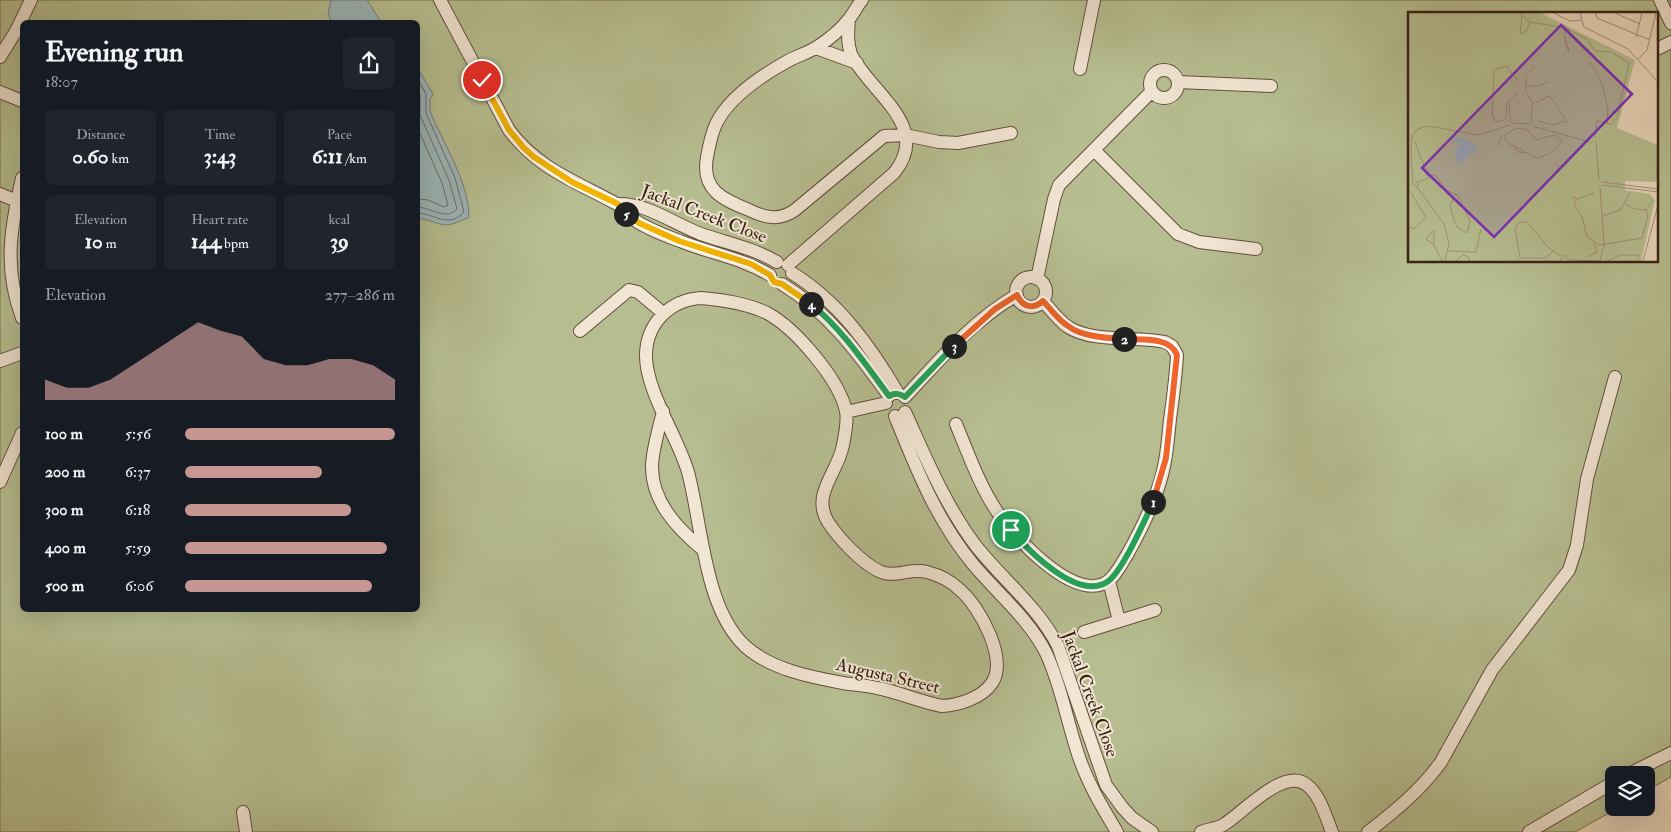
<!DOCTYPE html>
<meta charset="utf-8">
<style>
body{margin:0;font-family:"IM FELL Double Pica",serif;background:#20242c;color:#f1f3f6;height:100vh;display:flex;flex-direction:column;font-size:19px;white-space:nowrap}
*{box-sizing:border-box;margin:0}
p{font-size:16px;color:#9ea1a6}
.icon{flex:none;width:28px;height:28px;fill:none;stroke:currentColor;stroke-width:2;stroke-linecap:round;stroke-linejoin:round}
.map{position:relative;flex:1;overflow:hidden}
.sheet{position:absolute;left:20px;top:20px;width:400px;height:592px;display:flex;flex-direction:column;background:#171b24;border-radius:8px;box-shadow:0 5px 20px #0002}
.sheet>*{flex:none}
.tools{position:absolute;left:1605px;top:766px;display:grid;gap:10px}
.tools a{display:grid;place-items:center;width:50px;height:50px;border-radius:8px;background:#171b24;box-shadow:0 5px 20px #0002;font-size:25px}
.pin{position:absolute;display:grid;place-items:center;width:42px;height:42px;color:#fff;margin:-21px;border:2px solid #fff;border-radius:50%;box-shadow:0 1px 5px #0007}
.km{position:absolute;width:25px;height:25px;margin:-12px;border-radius:50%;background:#222;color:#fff;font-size:14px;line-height:25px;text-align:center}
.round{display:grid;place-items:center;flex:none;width:52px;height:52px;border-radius:8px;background:#20242c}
.headline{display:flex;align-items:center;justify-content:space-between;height:85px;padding:0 25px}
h1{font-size:28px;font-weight:700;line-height:38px}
.metrics{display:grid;grid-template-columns:repeat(3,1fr);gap:8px;height:85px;padding:5px 25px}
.metrics div{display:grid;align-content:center;border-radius:8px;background:#20242c;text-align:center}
.metrics b{font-size:21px;font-weight:700}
.metrics small{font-size:14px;font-weight:400}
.metrics p{font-size:14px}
.chart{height:140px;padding:10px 25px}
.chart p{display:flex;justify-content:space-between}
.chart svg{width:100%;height:90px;margin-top:5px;fill:#c59692;opacity:.7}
ul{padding:0 25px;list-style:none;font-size:16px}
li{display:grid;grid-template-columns:80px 60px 1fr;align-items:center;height:38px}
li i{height:12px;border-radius:6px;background:#c59692}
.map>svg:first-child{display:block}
.green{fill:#b6be91;stroke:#787052;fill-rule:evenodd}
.water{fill:#9cb7bb;stroke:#747b78}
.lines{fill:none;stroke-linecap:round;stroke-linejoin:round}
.shore{stroke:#6a6c68;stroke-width:1}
.street-casing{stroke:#654f3e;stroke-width:14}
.street{stroke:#f1e5d3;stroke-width:12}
.split-1-casing{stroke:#fff;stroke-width:10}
.split-2-casing{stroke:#fff;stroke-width:10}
.split-3-casing{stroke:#fff;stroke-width:10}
.split-4-casing{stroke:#fff;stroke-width:10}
.split-5-casing{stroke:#fff;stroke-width:10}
.split-6-casing{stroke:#fff;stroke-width:10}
.split-1{stroke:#22a559;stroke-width:6}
.split-2{stroke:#f0652b;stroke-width:6}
.split-3{stroke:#f0652b;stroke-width:6}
.split-4{stroke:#22a559;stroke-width:6}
.split-5{stroke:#f5b400;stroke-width:6}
.split-6{stroke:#f5b400;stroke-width:6}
.labels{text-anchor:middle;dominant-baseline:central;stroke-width:4;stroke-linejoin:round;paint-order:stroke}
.street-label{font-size:18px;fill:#392214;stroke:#f1e5d3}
.inset-road{fill:none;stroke:#a38f79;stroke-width:1}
.view{fill:#7b2cbf;fill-opacity:0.15;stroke:#7b2cbf;stroke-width:2.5}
.inset-edge{fill:none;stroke:#392214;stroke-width:2.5}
</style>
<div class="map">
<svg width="1671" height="832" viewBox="0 0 1671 832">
<rect width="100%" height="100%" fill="#ead7bc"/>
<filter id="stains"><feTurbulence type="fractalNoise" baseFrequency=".004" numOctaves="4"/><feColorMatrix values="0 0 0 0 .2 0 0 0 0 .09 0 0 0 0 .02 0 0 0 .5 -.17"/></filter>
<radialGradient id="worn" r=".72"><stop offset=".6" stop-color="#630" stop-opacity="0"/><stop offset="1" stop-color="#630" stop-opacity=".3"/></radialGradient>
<path class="green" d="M0,0H1671V777L1646,791V775H1614V808H1618L1575,832H0ZM1410,14H1657V261H1410ZM22,22H418V610H22Z"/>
<path class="water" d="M331,0H367L381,22H332L328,14Z
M418,69L433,94L430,99V111C444,145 468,180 469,217C440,231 445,223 418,218Z"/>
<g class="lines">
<path class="shore" d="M418,79L426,94V113L455,178L464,212C449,229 435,214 418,213
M418,91L420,95V115L449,180L457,209C446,221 431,208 418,207
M418,129L442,183L448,205L444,207L428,200L418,199"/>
<g class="street-casing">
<path id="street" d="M440,0L509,130C537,168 575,181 615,203C621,206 624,212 629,216C643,227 663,235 680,241C712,254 739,257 770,275
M862,0C857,6 854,13 849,19C841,29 828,40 817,47C808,53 796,56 786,62C761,76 729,97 716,124C711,135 709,146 707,157C701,190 722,199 749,210C765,218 780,221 795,210L884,136L905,135L939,142L958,143L1011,133
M1660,0L1671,23
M816,48L857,63
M1657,49L1671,42
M0,57L16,31L31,0
M1080,69L1094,0
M1150 84a14 14 0 1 1 28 0a14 14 0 1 1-28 0Z
M1178,82L1271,86
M0,92L22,101
M1094,150L1178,234L1199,242L1256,249
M22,178C11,229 3,266 22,318
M0,194L17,201
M618,204C647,203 674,224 701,234C727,243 753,248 777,262
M788,265L894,173C933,126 869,92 851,54C847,43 848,31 849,19
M792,273C838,301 871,347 898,393
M1016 292a15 15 0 1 1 30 0a15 15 0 1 1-30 0Z
M1037,279L1054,199L1059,185L1152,91
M782,284C828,312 858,353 889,396
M701,298C723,300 746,303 767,313C795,328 839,379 846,411C848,421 845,435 843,445C838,473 811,494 828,522C839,539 862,563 879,571C894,579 911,567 927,572C939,575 951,581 960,590C980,607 1008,659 992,683C982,698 959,705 942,706C920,702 899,692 877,688C865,685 854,685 843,683C810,677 770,669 745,646C704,608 702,524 688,472C678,437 645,390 646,354C647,323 670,300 701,298Z
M580,331L629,290L638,292L663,313
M0,361L22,353
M905,397C939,360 973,320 1017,295
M663,411C659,429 653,447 652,465C651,501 677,528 702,549
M846,412L886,403
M905,412C926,458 945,505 976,546C1003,580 1039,608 1058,646L1106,785L1122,807L1132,818L1152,832
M895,416C916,468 936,519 972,563C996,592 1030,620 1046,653C1061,685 1067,721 1078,754C1087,782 1102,807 1117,832
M956,424C968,453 979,484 996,510C1013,536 1069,597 1103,584C1114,580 1121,564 1127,555C1141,530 1155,503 1162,475C1167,457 1168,438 1170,419C1173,398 1176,376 1177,355L1172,346L1165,342C1137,336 1093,343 1068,327C1058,320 1051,310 1043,301
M0,482L22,433
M1109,581L1119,621
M1084,632L1155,610
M1627,775L1671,753
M243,812L246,832
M1201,832C1208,829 1216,829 1223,825C1242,814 1284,766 1307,785C1320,795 1326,817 1332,832
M1368,832C1395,811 1421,790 1441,762L1492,670L1569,570L1577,545L1587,479L1615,377
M1529,832L1614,782"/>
</g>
<use href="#street" class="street"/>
</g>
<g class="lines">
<g class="split-1-casing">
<path id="split-1" d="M1011,530C1028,550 1077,601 1107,582C1122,573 1145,520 1153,502"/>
</g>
<g class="split-2-casing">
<path id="split-2" d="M1124,339C1141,340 1170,336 1177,355L1166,458L1153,502"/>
</g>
<g class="split-3-casing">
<path id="split-3" d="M954,346L995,309L1017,295C1022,307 1033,310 1043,301C1051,309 1058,320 1068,326C1082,337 1107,338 1124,339"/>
</g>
<g class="split-4-casing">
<path id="split-4" d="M811,304C842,329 866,365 889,396C895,393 899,393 905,397L954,346"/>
</g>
<g class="split-5-casing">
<path id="split-5" d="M626,214L639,223L679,241L751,264L770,275L774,282L782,284L811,304"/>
</g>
<g class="split-6-casing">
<path id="split-6" d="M482,80L509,130L524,148L534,157L572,182L618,204L626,214"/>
</g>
<use href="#split-1" class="split-1"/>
<use href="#split-2" class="split-2"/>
<use href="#split-3" class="split-3"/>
<use href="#split-4" class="split-4"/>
<use href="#split-5" class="split-5"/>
<use href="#split-6" class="split-6"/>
</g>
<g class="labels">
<g class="street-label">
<text transform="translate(704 214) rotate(21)">Jackal Creek Close</text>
<text transform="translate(888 676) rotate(13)">Augusta Street</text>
<text transform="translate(1090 694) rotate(70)">Jackal Creek Close</text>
</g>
</g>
<g transform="translate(1408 12)">
<rect width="250" height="250" fill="#ead7bc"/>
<path d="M0,1H133L227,48L209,116L250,133V170L217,169V178L242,182L247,188L233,249H0Z" fill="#b6be91"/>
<path d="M42,124L58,127L71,136L52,153L47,144L51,131L43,129Z" fill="#9cb7bb"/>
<path class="inset-road" d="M112,1L122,10L158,16L180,28L187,39L203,40L221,51L209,106L203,112L189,109L187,126M146,1L162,9L173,8M172,1L176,15L220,37L250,70M188,1L189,6L242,28M207,1L232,12M157,15V31L161,40L157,25M112,22L114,3M112,22L118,19L122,10M228,25L234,1M230,47L239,38L248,1M181,49L193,69L200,97L199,112M119,62L117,64L127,54M118,65V80L126,93L124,90M118,74H132L140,69M110,80L99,91L98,107L88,110L84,103L86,58L98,54L110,69M101,89L102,110M127,91L142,84L160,111M130,109L146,113L156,109M103,111L123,112M123,111L124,93M124,114L182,130M7,130L20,165M188,130L191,168M105,133L110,140L119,141M91,134L92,126L108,116L120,118L128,128L146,123L155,129L141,142L129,146L100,131L96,125M7,169L11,171L9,175L5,172L3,141L4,124L10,117L21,114L70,123L102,113M11,170L27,163L37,176L40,179L47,182L50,184L62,209L59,221L49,215L45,205L42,194L47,182M194,170L250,177M194,173L250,180M9,175L36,212L41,231L37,249M192,175L196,233L192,249M169,187L186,181M166,189V184L169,187L166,193L174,205L179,225L192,233L234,226L240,204L238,198M217,192L227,197L238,198L245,188M193,205L213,197L222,181M112,210L107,216L112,246H138L145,239M112,210H119L141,236L153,244M0,214L6,217L18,205L3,181M26,233V218L18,227L26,233L34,249M40,239L68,240L73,217M180,245L189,240L186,231M48,249L55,243L61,245V249M152,249L156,243L162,248L191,249M199,249L212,243H231L230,247M235,249L250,193"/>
<path class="view" d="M153,13L224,82L86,225L14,156Z"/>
<rect width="250" height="250" class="inset-edge"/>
</g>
<rect width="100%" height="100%" filter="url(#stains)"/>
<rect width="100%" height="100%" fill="url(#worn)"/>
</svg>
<div class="tools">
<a><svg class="icon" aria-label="layers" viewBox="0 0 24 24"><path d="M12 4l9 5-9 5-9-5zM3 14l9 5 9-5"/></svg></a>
</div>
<div class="pin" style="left:1011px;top:530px;background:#1e9e55"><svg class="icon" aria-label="arrive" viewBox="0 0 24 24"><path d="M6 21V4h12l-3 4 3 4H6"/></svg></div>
<div class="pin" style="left:482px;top:80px;background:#d93025"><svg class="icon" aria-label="check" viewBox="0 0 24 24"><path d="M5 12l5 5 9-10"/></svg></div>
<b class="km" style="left:1153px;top:502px">1</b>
<b class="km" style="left:1124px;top:339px">2</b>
<b class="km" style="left:954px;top:346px">3</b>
<b class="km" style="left:811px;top:304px">4</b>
<b class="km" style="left:626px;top:214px">5</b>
<section class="sheet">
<div class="headline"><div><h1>Evening run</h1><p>18:07</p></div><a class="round"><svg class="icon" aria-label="share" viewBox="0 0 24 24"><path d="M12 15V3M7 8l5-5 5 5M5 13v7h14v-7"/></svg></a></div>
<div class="metrics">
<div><p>Distance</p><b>0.60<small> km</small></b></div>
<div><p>Time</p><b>3:43</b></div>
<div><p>Pace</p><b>6:11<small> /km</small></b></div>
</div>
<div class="metrics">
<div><p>Elevation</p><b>10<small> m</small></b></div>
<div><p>Heart rate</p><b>144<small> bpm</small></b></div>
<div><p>kcal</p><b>39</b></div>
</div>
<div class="chart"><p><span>Elevation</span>277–286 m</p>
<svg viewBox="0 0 160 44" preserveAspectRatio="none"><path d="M0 44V34L10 38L20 38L30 34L40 27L50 20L60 13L70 6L80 10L90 13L100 24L110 27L120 27L130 24L140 24L150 27L160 34V44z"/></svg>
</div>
<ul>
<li><b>100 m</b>5:56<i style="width:100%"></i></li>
<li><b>200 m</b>6:37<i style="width:65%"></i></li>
<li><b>300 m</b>6:18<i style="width:79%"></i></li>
<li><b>400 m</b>5:59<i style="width:96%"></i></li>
<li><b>500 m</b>6:06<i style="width:89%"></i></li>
</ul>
</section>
</div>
